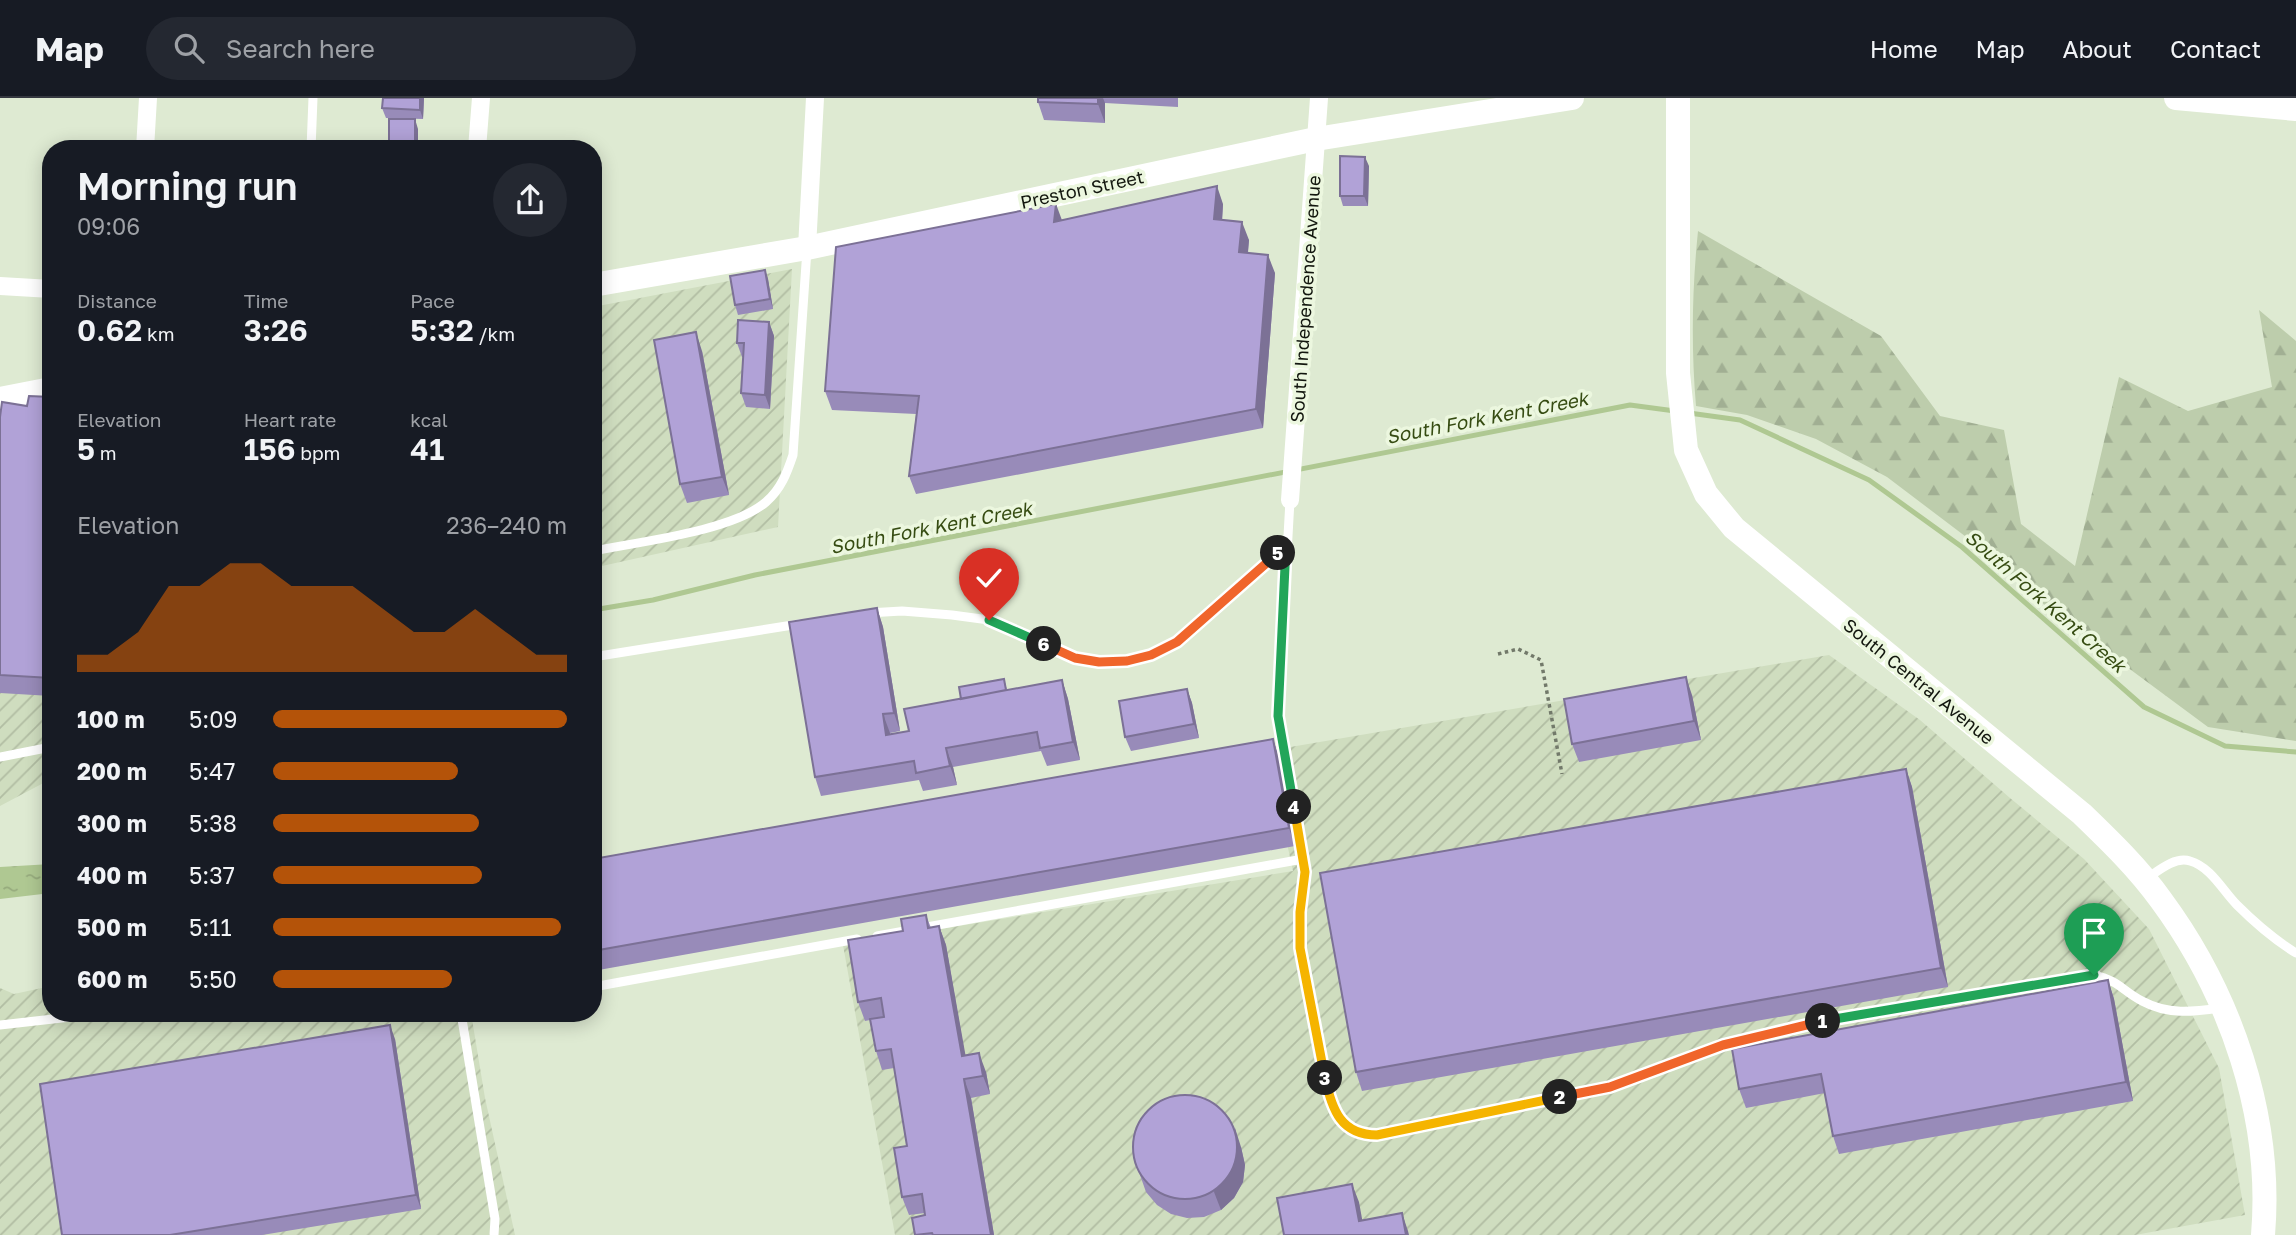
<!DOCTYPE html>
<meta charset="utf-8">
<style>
body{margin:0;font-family:"Golos Text",sans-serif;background:#242831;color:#f1f3f6;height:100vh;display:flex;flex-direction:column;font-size:26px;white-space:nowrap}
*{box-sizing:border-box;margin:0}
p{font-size:23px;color:#9ea1a6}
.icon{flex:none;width:38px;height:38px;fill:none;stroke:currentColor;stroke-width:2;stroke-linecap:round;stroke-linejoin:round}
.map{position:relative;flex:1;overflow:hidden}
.details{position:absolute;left:42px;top:42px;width:560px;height:882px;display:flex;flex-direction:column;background:#171b24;border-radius:28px;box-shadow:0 4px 18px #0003}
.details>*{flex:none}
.pin{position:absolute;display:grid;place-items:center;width:60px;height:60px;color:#fff;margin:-72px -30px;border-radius:50% 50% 50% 0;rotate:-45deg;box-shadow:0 0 7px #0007}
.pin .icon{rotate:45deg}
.km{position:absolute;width:35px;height:35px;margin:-18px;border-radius:50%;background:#222;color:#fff;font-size:19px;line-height:35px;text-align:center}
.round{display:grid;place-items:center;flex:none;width:74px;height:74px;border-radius:37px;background:#242831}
.overview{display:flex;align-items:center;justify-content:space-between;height:119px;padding:0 35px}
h1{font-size:38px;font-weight:600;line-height:52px}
.figures{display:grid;grid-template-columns:repeat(3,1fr);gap:10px;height:119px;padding:7px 35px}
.figures div{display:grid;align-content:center}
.figures b{font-size:30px;font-weight:600}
.figures small{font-size:19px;font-weight:400}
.figures p{font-size:19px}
.chart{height:196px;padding:14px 35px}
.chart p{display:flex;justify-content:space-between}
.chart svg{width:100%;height:126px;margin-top:7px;fill:#b45309;opacity:.7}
ul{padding:0 35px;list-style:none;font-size:23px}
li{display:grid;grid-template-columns:112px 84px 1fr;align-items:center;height:52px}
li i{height:18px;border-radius:9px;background:#b45309}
header{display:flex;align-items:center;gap:42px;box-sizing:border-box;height:98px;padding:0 35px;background:#171b24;border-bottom:2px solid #363941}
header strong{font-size:33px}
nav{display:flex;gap:38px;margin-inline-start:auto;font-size:24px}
.search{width:490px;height:63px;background:#242831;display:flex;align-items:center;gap:18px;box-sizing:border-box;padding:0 24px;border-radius:38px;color:#9ea1a6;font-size:26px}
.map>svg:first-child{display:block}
.industrial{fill:url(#industrial-furrows)}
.forest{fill:url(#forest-firs)}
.water{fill:url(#water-ripples)}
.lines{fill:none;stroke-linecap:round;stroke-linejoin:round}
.stream{stroke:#afc892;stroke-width:5}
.path{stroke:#72796a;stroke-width:3.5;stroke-dasharray:3.5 3.5;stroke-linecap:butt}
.lane{stroke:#fff;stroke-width:9}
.street{stroke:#fff;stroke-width:18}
.secondary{stroke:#fff;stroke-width:24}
.wall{fill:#988bb9}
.shaded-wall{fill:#7c7196}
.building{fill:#b1a2d7;stroke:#7c7196;stroke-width:2}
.split-1-casing{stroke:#fff;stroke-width:14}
.split-2-casing{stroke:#fff;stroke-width:14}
.split-3-casing{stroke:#fff;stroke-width:14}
.split-4-casing{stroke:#fff;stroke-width:14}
.split-5-casing{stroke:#fff;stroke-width:14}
.split-6-casing{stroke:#fff;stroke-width:14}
.split-7-casing{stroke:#fff;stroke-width:14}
.split-1{stroke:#22a559;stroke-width:9}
.split-2{stroke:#f0652b;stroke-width:9}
.split-3{stroke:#f5b400;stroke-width:9}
.split-4{stroke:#f5b400;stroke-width:9}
.split-5{stroke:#22a559;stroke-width:9}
.split-6{stroke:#f0652b;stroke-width:9}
.split-7{stroke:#22a559;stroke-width:9}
.labels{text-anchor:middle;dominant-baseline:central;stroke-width:7;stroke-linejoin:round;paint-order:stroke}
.street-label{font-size:18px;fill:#12160e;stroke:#ecf7df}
.water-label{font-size:19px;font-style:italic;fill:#364c12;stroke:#ecf7df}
</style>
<header>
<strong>Map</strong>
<div class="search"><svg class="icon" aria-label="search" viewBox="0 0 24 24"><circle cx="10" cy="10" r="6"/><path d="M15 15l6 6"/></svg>Search here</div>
<nav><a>Home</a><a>Map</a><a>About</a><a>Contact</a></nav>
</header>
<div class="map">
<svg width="2296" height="1137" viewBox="0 0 2296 1137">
<defs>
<pattern id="industrial-furrows" width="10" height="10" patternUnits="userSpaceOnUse" patternTransform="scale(1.75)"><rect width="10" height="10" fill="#cfddbf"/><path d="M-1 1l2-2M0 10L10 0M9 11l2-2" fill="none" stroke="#b1bda3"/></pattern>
<pattern id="forest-firs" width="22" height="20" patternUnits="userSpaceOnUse" patternTransform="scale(1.75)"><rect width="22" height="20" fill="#bdcdac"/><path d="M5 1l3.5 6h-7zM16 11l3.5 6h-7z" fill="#a1af93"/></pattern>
<pattern id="water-ripples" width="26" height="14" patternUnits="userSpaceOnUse" patternTransform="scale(1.75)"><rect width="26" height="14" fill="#afc892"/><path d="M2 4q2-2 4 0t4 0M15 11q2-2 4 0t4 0" fill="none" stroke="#96ab7d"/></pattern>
</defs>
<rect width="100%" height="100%" fill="#deead2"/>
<path class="industrial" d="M792,171L778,429L593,470V209Z
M51,312V681L0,708V321Z
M1829,557L1920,622L2010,700L2084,761L2149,831L2219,970L2245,1117L2135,1137H895L843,847L1293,773L1267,653Z
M51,888V915H471L485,1000L515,1137H0V890L14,896Z"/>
<path class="forest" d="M1698,133L1881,238L1940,318L2004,332L2021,426L2075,468L2119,279L2188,313L2272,289L2259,212L2296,243V643L2208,629L2050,512L1986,454L1887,379L1816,341L1747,317L1696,308C1691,249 1692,192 1698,133Z"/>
<path class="water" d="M51,766V795L0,801V769Z"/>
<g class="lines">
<path class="stream" d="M1689,315L1740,322L1869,382L1962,449L2144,609L2225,648L2296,654
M593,512L653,502L755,477L1630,307L1675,313"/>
<path class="path" d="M1498,556L1518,551L1541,562L1562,676"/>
<path class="lane" d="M311,51L313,0
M1290,402L1278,618L1305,774L1300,814V850L1314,932L1328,993L1336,1014L1347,1030L1362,1037H1377L1610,989L1723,947L1820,924L2093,877C2120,883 2121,892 2142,903C2168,917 2192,914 2220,910
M593,453C638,444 733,433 766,404C781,391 787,375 793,357L807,151
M868,515L902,513L952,517L989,522L1075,560L1099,564L1127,563L1151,557L1177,543L1286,448
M593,559L799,526
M0,659L51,649
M2146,781C2158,773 2175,758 2190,763C2211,769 2223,793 2237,807C2255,825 2275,842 2296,855
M877,838L1303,761
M593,889L857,841
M461,915L495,1121L494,1137
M0,927L106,915"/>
<path class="street" d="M145,51L148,0
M477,51L481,0
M807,150L815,0
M0,188L51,191
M1290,402L1319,0"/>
<path class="secondary" d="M1678,0V275L1686,352L1706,396L1734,430L2082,716C2110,743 2138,770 2161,802C2231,897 2273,1019 2263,1137
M2176,0L2296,11
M593,187L807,150L1316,41L1572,0
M0,301L51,291"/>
</g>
<path class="wall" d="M424,0L423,21L386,20L382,10Z
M1038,0H1178V9L1105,5V25L1044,22L1038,4Z
M418,31V51H391L389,47Z
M1369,68L1368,108H1343L1340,98Z
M1223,106L1222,122L1249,142L1248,155L1275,175L1263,330L916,396L909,378L916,316L832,312L825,293L1062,122Z
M765,172L768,181L773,211L738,217L735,207Z
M769,224L774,238L770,311L746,309L741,295L743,259H742L737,245Z
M702,253L729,397L687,405L680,386Z
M51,299V598L0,595V319Z
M877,510L883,529L900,633L890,635V636L909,633L961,601L1004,581L1007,592L1062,582L1068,601L1080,662L1047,668L1041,653L953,669L957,687L923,693L919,682L821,698L815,679Z
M1187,591L1192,605L1199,640L1131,653L1125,639Z
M1692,597L1701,642L1579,664L1572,646Z
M1273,641L1279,660L1295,748L593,873V761Z
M1906,671L1912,689L1948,889L1362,993L1356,974Z
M926,817L931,830L939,828L946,847L965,958L986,974L990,996L971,1000L994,1137H915L925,1117V1115L909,1117L902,1099L907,1048L894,970L882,972L876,953L870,922L865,923L858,904L903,833Z
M2108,882L2114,901L2133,1003L1839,1056L1833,1038L1825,995L1746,1010L1739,991Z
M395,941L421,1111L262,1137H62Z
M1241,1049L1245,1067L1243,1084L1234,1100L1221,1112L1204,1119L1187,1120L1171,1116L1157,1107L1146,1094L1134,1060Z"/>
<path class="shaded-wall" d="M420,0H424L423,21L420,12Z
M1098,0H1103L1105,5V25L1098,6Z
M415,21L418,31V51H416L415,47Z
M1365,59L1369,68L1368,108L1364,98Z
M1217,88L1223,106L1221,140L1214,121Z
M1056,106L1063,125L1054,124Z
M1242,124L1249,142L1246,173L1239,154Z
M1268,157L1275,175L1263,330L1256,311Z
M765,172L768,181L773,211L770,201Z
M769,224L774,238L770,311L765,297Z
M696,234L702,253L729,397L722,379Z
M877,510L883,529L900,633L894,615Z
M1686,579L1692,597L1701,642L1694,623Z
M1062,582L1068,601L1080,662L1073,644Z
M1187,591L1192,605L1199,640L1194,626Z
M883,616L890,635L893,656L886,637Z
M1273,641L1279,660L1295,748L1289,730Z
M946,650L953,669L957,687L950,668Z
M1906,671L1912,689L1948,889L1941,870Z
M939,828L946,847L969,977L962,958Z
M2108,882L2114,901L2133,1003L2126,984Z
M390,927L395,941L421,1111L416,1097Z
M979,955L986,974L990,996L983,978Z
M964,981L971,1000L994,1137H991Z
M1235,1030L1241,1049L1245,1067L1243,1084L1234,1100L1221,1112L1214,1094Z
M1352,1086L1359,1104L1365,1137L1359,1123Z
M1402,1115L1408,1133L1409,1137H1406Z"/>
<path class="building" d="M383,0H420V12L382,10Z
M1038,0H1098V6L1038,4Z
M389,21H415V47H389Z
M1340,58L1365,59L1364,98H1340Z
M1217,88L1214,121L1242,124L1239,154L1268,157L1256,311L909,378L919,298L825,293L836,149L1056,106L1054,124Z
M765,172L770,201L735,207L730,178Z
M738,222L769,224L765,297L741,295L744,245H737Z
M696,234L722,379L680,386L654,242Z
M29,298L51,299V580L0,577V319L2,304L27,308Z
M877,510L894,615L883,616L886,637L909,633L904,611L1062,582L1073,644L1040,650L1037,634L946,650L950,668L916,675L914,663L815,679L789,524Z
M1686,579L1694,623L1572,646L1564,601Z
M1004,581L1006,592L961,601L959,589Z
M1187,591L1194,626L1125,639L1119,603Z
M1273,641L1289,730L593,853V761Z
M1906,671L1941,870L1356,974L1320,775Z
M926,817L928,830L939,828L962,958L979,955L983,978L964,981L991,1137H933L932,1135L915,1137L912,1120L925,1117L922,1096L902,1099L894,1050L907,1048L891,951L876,953L870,921L884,919L881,900L858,904L848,842L903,833L901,821Z
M2108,882L2126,984L1833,1038L1821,976L1739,991L1732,951Z
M390,927L416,1097L170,1137H62L40,986Z
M1133 1049a52 52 0 1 1 104 0a52 52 0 1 1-104 0Z
M1352,1086L1359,1123L1402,1115L1406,1137H1284L1277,1100Z"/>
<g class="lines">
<g class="split-1-casing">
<path id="split-1" d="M1823,923L2094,877"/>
</g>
<g class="split-2-casing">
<path id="split-2" d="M1560,999L1610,989L1723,947L1823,923"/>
</g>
<g class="split-3-casing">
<path id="split-3" d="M1325,980C1332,1012 1341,1037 1377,1037L1560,999"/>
</g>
<g class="split-4-casing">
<path id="split-4" d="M1294,709L1305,774L1300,814V850L1325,980"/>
</g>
<g class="split-5-casing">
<path id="split-5" d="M1278,455L1286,447L1278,618L1294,709"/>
</g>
<g class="split-6-casing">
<path id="split-6" d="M1044,546L1075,560L1099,564L1127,563L1151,557L1177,544L1278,455"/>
</g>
<g class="split-7-casing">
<path id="split-7" d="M989,522L1044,546"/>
</g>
<use href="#split-1" class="split-1"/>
<use href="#split-2" class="split-2"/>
<use href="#split-3" class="split-3"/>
<use href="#split-4" class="split-4"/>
<use href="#split-5" class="split-5"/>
<use href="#split-6" class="split-6"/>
<use href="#split-7" class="split-7"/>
</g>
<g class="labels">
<g class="street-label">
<text transform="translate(1082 91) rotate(-12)">Preston Street</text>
<text transform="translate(1305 201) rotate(-86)">South Independence Avenue</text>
<text transform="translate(1919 583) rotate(39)">South Central Avenue</text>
</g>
<g class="water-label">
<text transform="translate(1487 319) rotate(-11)">South Fork Kent Creek</text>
<text transform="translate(931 429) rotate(-11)">South Fork Kent Creek</text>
<text transform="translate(2046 503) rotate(41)">South Fork Kent Creek</text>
</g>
</g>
</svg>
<div class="pin" style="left:2094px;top:877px;background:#1e9e55"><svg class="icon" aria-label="arrive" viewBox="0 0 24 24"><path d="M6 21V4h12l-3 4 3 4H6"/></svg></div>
<div class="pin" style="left:989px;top:522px;background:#d93025"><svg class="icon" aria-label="check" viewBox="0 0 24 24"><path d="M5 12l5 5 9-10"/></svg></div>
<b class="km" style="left:1823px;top:923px">1</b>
<b class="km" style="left:1560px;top:999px">2</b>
<b class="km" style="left:1325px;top:980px">3</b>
<b class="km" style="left:1294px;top:709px">4</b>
<b class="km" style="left:1278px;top:455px">5</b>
<b class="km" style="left:1044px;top:546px">6</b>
<section class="details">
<div class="overview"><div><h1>Morning run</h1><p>09:06</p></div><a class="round"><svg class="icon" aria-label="share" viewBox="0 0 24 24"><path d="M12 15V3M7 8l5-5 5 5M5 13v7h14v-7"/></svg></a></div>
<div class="figures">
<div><p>Distance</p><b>0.62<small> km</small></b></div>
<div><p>Time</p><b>3:26</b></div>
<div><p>Pace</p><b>5:32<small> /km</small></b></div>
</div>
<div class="figures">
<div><p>Elevation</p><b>5<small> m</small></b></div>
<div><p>Heart rate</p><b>156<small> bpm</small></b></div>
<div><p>kcal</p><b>41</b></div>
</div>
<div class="chart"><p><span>Elevation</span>236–240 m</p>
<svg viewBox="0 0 160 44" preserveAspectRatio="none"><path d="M0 44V38L10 38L20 30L30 14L40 14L50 6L60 6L70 14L80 14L90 14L100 22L110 30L120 30L130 22L140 30L150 38L160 38V44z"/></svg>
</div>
<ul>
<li><b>100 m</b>5:09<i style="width:100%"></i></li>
<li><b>200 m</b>5:47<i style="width:63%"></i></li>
<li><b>300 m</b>5:38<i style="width:70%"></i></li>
<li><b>400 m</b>5:37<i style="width:71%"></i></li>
<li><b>500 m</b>5:11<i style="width:98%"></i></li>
<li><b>600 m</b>5:50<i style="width:61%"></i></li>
</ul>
</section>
</div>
